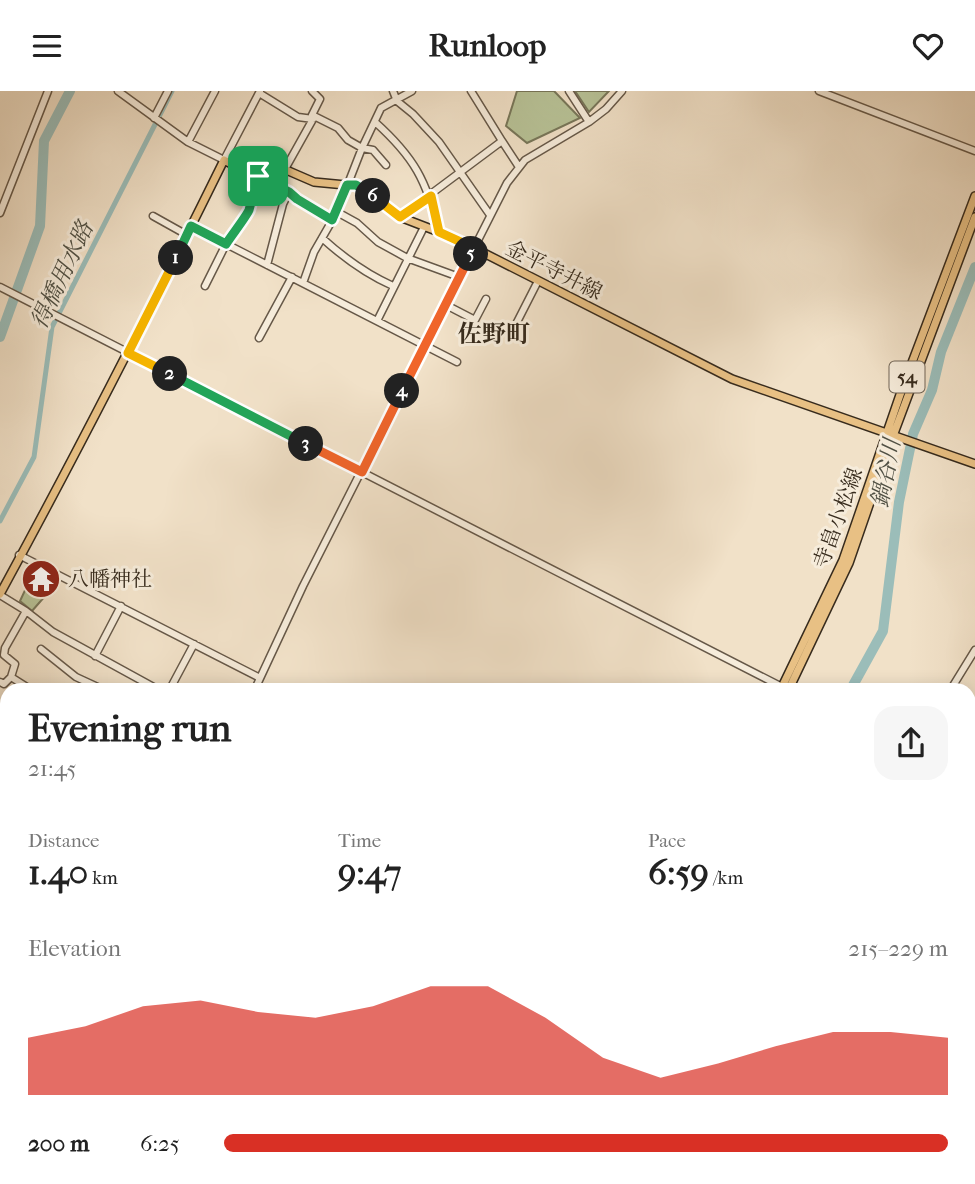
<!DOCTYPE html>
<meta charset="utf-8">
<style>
body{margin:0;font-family:"IM FELL French Canon","Noto Serif JP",serif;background:#f6f6f6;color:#222;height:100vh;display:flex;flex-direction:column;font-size:26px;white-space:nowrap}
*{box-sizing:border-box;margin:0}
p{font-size:23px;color:#767676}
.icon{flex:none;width:38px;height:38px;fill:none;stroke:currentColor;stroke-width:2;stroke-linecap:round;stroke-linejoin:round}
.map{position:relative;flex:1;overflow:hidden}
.details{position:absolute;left:0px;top:592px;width:976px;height:502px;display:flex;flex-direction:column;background:#fff;border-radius:21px 21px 0 0;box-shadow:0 4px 18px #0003}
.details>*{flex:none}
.pin{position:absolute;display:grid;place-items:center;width:60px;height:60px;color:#fff;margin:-30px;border-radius:14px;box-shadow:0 4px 10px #0006}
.km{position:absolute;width:35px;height:35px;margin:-18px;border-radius:50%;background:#222;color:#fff;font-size:19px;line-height:35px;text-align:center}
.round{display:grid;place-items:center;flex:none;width:74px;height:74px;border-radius:21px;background:#f6f6f6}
.headline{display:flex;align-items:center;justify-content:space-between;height:119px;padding:0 28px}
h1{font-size:38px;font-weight:700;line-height:52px}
.metrics{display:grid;grid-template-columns:repeat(3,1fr);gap:10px;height:119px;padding:7px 28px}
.metrics div{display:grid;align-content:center}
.metrics b{font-size:35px;font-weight:700}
.metrics small{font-size:19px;font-weight:400}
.metrics p{font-size:19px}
.chart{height:196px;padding:14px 28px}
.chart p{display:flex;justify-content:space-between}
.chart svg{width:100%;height:126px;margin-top:7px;fill:#d93025;opacity:.7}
ul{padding:0 28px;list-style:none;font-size:23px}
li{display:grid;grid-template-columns:112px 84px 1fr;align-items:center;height:52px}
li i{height:18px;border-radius:9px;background:#d93025}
header{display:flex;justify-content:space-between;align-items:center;height:91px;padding:0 28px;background:#fff;font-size:32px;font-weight:700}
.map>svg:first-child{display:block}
.green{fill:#b8c398;stroke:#78775a;stroke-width:2}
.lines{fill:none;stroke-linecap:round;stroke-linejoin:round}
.canal{stroke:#9bbdb9;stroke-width:5}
.river{stroke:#9bbdb9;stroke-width:10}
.minor-casing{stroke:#665848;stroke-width:9}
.major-casing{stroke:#372b1d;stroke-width:10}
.minor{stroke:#f6ecdb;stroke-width:6}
.major{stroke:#e8c084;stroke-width:7}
.split-1-casing{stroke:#fff;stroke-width:14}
.split-2-casing{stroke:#fff;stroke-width:14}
.split-3-casing{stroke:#fff;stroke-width:14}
.split-4-casing{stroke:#fff;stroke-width:14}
.split-5-casing{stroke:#fff;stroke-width:14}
.split-6-casing{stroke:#fff;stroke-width:14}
.split-7-casing{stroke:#fff;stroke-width:14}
.split-1{stroke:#22a559;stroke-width:9}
.split-2{stroke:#f5b400;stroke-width:9}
.split-3{stroke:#22a559;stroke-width:9}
.split-4{stroke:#f0652b;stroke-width:9}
.split-5{stroke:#f0652b;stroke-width:9}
.split-6{stroke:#f5b400;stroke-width:9}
.split-7{stroke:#22a559;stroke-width:9}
.labels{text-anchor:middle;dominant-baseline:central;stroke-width:6;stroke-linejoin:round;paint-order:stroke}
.shield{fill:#f6ecdb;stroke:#706556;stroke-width:2}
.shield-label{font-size:19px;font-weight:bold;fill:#372b1d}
.street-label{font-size:21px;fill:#372b1d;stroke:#f6ecdb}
.poi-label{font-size:21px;fill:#372b1d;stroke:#f6ecdb;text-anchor:start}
.water-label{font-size:23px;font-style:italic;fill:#505044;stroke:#f6ecdb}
.quarter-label{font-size:24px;font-weight:bold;fill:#372b1d;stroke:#f6ecdb}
</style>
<header><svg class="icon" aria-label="menu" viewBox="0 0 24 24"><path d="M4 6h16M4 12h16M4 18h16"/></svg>Runloop<svg class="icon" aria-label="heart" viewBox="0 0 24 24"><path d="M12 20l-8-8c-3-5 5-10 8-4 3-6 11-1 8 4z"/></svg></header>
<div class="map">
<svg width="975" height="1093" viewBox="0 0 975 1093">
<rect width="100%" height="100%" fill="#f1e1c8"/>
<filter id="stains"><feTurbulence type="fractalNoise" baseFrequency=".00286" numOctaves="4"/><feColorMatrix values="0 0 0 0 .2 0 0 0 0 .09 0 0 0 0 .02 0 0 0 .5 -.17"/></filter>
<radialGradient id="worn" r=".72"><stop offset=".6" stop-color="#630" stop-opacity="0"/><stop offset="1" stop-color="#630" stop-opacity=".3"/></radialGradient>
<path class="green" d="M517,0H554L580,27L527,52L506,35Z
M575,0H609L589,21Z
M42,477L53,483L44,498L46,504L32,520L20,510L34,480Z"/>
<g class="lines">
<path class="canal" d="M0,430L34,366L52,236L172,0"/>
<path class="river" d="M0,246L40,135L44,50L70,0
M851,598L883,540L899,411L913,343L932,299L941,261L975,176
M686,1093L688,1087"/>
<g class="minor-casing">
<path id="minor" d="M118,0L188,51L224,69L260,0
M393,0L397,10L413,23L439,51L490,124
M471,0L502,50
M569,0L589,31
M819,0L975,60
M259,2L298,26L313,28
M312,24L338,37L348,49L362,57L373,59L386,74
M154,27L168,0
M375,31C414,66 427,90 439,141
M188,51L215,0
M285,78L313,28L312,24L320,8L312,0
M256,84L273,94L289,101L297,109L332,129
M337,121L357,132L378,151L407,167L459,186
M0,122L48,0
M153,125L187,144
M400,126L502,50L519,76
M191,135L457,271
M322,147C344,167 366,183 393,195
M267,174L283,113L289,101
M303,192L314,161L337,121L362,57L381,17L412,0
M205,195L226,153L239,132L248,122L251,98L258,85
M0,196L786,598
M446,214L475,229L486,208
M377,230L424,136
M513,239L538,190
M259,247L292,186
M19,464L260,587
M0,504L26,520L53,541L157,598
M41,558L76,586L102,598
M95,565L121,515
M11,586L15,573L4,564L5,557L26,520
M0,591L4,593L11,586L30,598
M170,598L194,553
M255,598L303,495L507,92L525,69L589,31L606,18L622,0
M951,598L975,559
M0,628L7,634
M970,633L975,636
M0,659L7,666
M0,691L7,695
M0,722L7,728
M0,801L7,787
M0,940L7,926
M0,988L7,992
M562,1087L574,1093
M9,1093L12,1087"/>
</g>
<g class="major-casing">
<path id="major" d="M0,503C78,360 152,215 224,69L240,78L251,81L277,75L314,91L356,95L368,101L400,126L439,141L474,157L732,288L975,373
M781,598L843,469L902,298L975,105
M789,598L849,472L893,345L975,126
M549,1093L550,1087
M556,1093L557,1087"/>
</g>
<use href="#minor" class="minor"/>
<use href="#major" class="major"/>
</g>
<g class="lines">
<g class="split-1-casing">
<path id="split-1" d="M176,167L191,135L226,153C231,145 246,126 249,119C253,107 251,97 258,85"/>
</g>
<g class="split-2-casing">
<path id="split-2" d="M170,283L128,262L176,167"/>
</g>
<g class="split-3-casing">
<path id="split-3" d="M170,283L306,353"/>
</g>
<g class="split-4-casing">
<path id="split-4" d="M306,353L362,381L402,300"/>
</g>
<g class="split-5-casing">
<path id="split-5" d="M402,300L471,163"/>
</g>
<g class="split-6-casing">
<path id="split-6" d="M373,105L400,126L431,105L439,141L474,157L471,163"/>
</g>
<g class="split-7-casing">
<path id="split-7" d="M258,85L289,101L297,108L332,129L347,94H356L373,105"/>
</g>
<use href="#split-1" class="split-1"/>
<use href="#split-2" class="split-2"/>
<use href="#split-3" class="split-3"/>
<use href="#split-4" class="split-4"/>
<use href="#split-5" class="split-5"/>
<use href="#split-6" class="split-6"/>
<use href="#split-7" class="split-7"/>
</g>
<defs>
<g id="temple-disc" transform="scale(2.0125)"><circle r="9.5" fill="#8f2418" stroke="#f6ecdb"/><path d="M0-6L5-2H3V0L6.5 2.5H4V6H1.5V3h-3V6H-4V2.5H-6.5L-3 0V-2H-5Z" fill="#fff"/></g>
</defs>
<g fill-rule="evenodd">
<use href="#temple-disc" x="41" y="488"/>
</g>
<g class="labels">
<rect class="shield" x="889.5" y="270.5" width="35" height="31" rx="5"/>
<g class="shield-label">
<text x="907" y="286">54</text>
</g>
<g class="street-label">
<text transform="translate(554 179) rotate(27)">金平寺井線</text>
<text transform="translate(838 427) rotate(-70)">寺畠小松線</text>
</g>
<g class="poi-label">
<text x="68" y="488">八幡神社</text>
</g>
<g class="water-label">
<text transform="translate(62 184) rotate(-65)">得橋用水路</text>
<text transform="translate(886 382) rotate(-79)">鍋谷川</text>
</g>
<g class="quarter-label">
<text x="494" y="243">佐野町</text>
</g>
</g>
<rect width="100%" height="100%" filter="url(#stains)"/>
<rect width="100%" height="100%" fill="url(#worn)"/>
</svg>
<div class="pin" style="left:258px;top:85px;background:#1e9e55"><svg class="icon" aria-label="arrive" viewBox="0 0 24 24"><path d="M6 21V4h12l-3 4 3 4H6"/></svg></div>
<b class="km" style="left:176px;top:167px">1</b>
<b class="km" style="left:170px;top:283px">2</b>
<b class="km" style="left:306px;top:353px">3</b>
<b class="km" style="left:402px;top:300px">4</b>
<b class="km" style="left:471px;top:163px">5</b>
<b class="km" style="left:373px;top:105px">6</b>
<section class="details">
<div class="headline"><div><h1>Evening run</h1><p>21:45</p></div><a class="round"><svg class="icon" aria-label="share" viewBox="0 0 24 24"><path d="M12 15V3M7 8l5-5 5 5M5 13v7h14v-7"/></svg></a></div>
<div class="metrics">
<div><p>Distance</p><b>1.40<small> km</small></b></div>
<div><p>Time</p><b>9:47</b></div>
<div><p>Pace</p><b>6:59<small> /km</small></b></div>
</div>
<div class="chart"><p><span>Elevation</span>215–229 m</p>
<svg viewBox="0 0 160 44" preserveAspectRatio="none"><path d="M0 44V24L10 20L20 13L30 11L40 15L50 17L60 13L70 6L80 6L90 17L100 31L110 38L120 33L130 27L140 22L150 22L160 24V44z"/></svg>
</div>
<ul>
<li><b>200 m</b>6:25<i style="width:100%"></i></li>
</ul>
</section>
</div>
